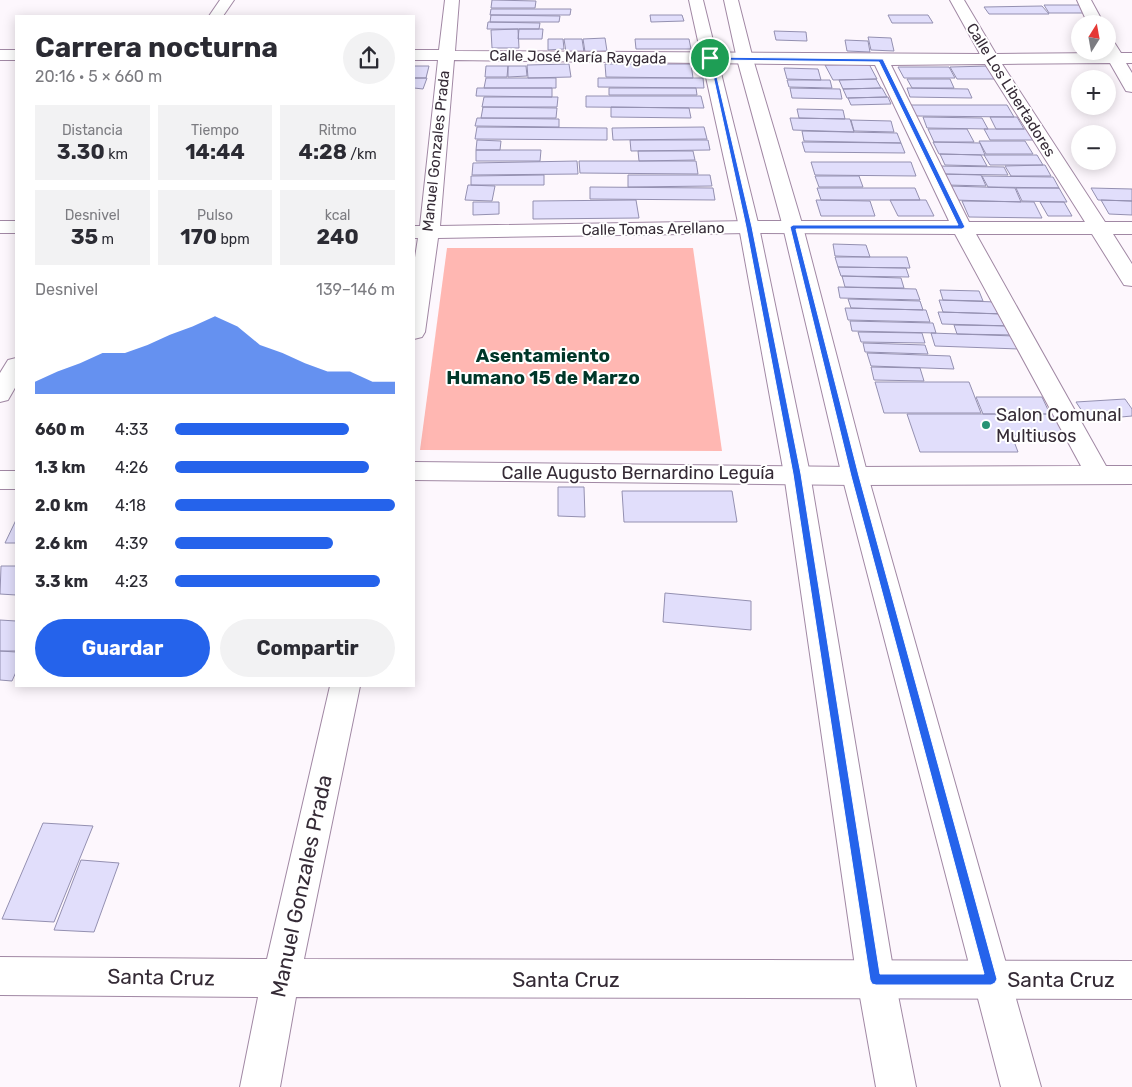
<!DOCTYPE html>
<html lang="es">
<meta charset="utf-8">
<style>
body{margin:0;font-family:Rubik,sans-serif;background:#f2f2f3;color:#2b2b33;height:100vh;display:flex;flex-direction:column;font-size:19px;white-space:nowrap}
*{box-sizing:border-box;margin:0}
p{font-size:16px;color:#7c7c81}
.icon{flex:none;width:28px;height:28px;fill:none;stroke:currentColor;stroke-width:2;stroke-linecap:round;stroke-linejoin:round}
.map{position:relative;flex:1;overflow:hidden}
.panel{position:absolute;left:15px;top:15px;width:400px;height:672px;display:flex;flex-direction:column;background:#fff;border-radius:0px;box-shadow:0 2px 12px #0003}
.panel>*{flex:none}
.needle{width:32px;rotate:11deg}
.buttons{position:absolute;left:1071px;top:15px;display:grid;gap:10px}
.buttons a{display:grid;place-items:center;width:45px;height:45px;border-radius:50%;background:#fff;box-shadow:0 2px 12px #0003;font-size:25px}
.pin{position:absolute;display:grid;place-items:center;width:42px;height:42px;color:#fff;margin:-21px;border:2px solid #fff;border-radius:50%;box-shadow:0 1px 5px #0007}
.round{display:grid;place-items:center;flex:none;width:52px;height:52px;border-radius:26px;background:#f2f2f3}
.summary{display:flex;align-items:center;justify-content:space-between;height:85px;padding:0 20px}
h1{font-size:28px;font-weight:700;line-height:38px}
.metrics{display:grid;grid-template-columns:repeat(3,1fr);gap:8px;height:85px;padding:5px 20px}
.metrics div{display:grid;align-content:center;border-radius:0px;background:#f2f2f3;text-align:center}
.metrics b{font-size:21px;font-weight:700}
.metrics small{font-size:14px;font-weight:400}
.metrics p{font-size:14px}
.chart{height:140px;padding:10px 20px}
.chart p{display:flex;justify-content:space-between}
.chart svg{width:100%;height:90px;margin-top:5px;fill:#2563eb;opacity:.7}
.action{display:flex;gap:10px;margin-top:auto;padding:10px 20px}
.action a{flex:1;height:58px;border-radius:30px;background:#2563eb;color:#fff;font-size:20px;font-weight:700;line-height:58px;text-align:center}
.action a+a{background:#f2f2f3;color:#2b2b33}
ul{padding:0 20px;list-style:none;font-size:16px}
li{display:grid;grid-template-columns:80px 60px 1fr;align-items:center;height:38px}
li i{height:12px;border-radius:6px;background:#2563eb}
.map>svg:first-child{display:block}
.green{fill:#ffb7b2}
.building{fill:#e1defb;stroke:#9490b1}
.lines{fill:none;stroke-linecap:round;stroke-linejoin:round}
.minor-casing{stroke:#a188a4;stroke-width:2}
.tertiary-casing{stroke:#a188a4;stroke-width:2}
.minor{fill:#fff;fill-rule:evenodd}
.tertiary{fill:#fff;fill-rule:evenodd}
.route{fill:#2563eb;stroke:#fff;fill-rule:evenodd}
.poi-dot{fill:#269374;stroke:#fff;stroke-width:2}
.labels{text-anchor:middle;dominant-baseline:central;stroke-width:4;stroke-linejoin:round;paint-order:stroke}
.far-street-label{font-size:15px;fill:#352b36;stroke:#fff}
.poi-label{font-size:18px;fill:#352b36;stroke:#fff;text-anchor:start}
.street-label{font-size:18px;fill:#352b36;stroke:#fff}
.neighbourhood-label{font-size:19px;font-weight:bold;fill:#003729;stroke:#fff}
.near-street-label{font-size:21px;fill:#352b36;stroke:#fff}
</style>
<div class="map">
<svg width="1132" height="1087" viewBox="0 0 1132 1087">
<rect width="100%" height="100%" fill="#fdf7fd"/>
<path class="green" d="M447,248H693L722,451L420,450Z"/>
<path class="building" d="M492,0L536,1L535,8H491Z
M1044,5H1083L1089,13H1049Z
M1042,6L1049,14H989L984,7Z
M491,9H571L570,15H490Z
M491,15L560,16L559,22H490Z
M650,15H682L684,21L651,22Z
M888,15H928L933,23H892Z
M488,22L540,23L539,29H487Z
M518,29L519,48H492L491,30Z
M519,29H543L542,39H518Z
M774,31L806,32L807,41L776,40Z
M868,37L891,38L894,51L871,50Z
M605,38L607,51L585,52L583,39Z
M548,39H563L564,49L548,50Z
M564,39H582L584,52H566Z
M635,39H689L691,49H636Z
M845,40L868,41L870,52L847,51Z
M569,64L571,77L528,78L527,65Z
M605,64H691L693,78L606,77Z
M869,64L877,79L833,80L825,65Z
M414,66H429L426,78H414Z
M486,66H508L507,77H485Z
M508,66H526L527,76L508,77Z
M990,66L998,79H957L950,67Z
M898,67H949L955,78H904Z
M784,68L818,69L821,80L787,79Z
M414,78H427L423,89L414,88Z
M486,78H556V88H484Z
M598,78H703L704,88L598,87Z
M876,79L881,88L843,89L839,80Z
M907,79H950L954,88H912Z
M787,80H830L832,88L789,87Z
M477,88H552V97L476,96Z
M609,88H696L697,95H609Z
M790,88L840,89L842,99L792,98Z
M882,88L887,97L847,98L843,89Z
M907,88L968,89L972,98L910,97Z
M586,96H701L704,108L586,107Z
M484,97H558L557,107H482Z
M888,97L891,104L851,105L848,98Z
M910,105H1007L1014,117L916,116Z
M483,107L557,108L556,118H481Z
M611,107L689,108L691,118L611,117Z
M797,109L843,110L845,119L799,118Z
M923,117L982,118L988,129L927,128Z
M990,117H1017L1024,129H996Z
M477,118L559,119V127L475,126Z
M790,118L850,119L854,132L793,130Z
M851,120L891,121L894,132L854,131Z
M477,127L607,128V140L475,139Z
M704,127L707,139L613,140L612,128Z
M928,129H967L974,142H934Z
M984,129H1027L1034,140H990Z
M802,131L897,133L901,143L804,141Z
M477,140L501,141L500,150H476Z
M630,140H708L710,150L631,151Z
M979,141H1025L1033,154H986Z
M802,142L901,143L905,153L805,152Z
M933,142L980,143L985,155L939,154Z
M476,150H541L540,161H476Z
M638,151H693L695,160L639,161Z
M940,154L981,155L987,166L945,165Z
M984,155H1037L1043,165H990Z
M577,161L578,174L472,175L473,163Z
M579,161H696L698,174L580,173Z
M811,162H911L916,176L815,175Z
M1045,165L1051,176H1011L1005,166Z
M938,166L1004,167L1008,175L941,174Z
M943,174L981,175L986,186L947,185Z
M544,175V185H471V176Z
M628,175H710L712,186L628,187Z
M815,176H859L863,187H819Z
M982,176L1053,177L1059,188L988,187Z
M468,185L495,186L492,201L465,200Z
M949,186L1015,188L1021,202L954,200Z
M590,187L713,188L715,200L590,199Z
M817,188H915L920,200H821Z
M1016,188H1059L1067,202L1022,201Z
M1091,188L1132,189V201L1098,200Z
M636,200L639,218L533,219V201Z
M816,200L870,201L875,216H821Z
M890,200H926L934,216H898Z
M1101,200L1132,201V215L1109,214Z
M962,201L1034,202L1042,218L969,217Z
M473,202H499V214L473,215Z
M1040,202H1064L1072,216H1048Z
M833,244L866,245L870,257L835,256Z
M835,257H907L910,268L838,267Z
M838,267L906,268L909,277L841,276Z
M842,276L901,278L904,288L845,287Z
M838,287L916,289L920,300L840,298Z
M940,290L979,291L983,301L943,300Z
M848,299L920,301L923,310L851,308Z
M939,300L996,302L1001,314L943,312Z
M845,308L926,310L930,322L848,320Z
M938,312L1007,314L1011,326L942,324Z
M850,321L933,323L936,333L852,331Z
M954,325L1010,326L1014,335L957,334Z
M858,332L922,333L925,343L861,342Z
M931,333L1014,336L1019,349L935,346Z
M863,343L925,345L928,354L865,352Z
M867,353L950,356L954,369L871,366Z
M871,367L920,368L924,381L874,380Z
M875,382H969L981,413H884Z
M976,397H1042L1050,414H983Z
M1125,399L1132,409V416L1088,420L1076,402Z
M907,414H1056L1066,436H1012L1018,452H920Z
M558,487H584L585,517L558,516Z
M622,491H732L737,522H624Z
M16,520V543H5Z
M1,566H16V595L0,594Z
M665,593L751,601V630L663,622Z
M0,620L16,621V651H0Z
M0,651L16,652V672L12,681L0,680Z
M43,823L93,826L54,922L2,919Z
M81,860L119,863L94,932L54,930Z"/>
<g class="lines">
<g class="minor-casing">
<path id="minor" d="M220,0H234L223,16H209Z
M445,0H459L455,51L980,54L950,0H964L996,54L1105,53L1104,51H1108V40L1114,42L1121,53H1132V63H1126L1132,73V92L1126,91L1110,63L1002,64L1105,222H1132V234H1113L1132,264V286L1124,285L1092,234H976L1106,466H1132V484L855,485L414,480V462L855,467L1081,466L955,234L749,233L438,238L425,332L422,337L414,339V264L418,238H414V226H420L438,60H414V50H439ZM454,60L875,65L949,221H749L440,226ZM985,64L1085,222H969L891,65Z
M1077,0H1091L1104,24H1088Z
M0,50H16V60H0Z
M0,221H16V233H0Z
M16,358V386L8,400L0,402V373L8,360Z
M0,471H16V489H0Z
M330,686H360L304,959L1132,961V999L296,997L280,1087H240L258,997L0,995V957L267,959Z"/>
</g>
<g class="tertiary-casing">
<path id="tertiary" d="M689,0H703L759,227L810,474L895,980L916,1087H876L857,980L784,474L739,227Z
M724,0H738L753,59L803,227L868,476L1041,1087H1001L842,476L783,227L737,59Z"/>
</g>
<use href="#minor" class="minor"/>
<use href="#tertiary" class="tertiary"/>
</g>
<path class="route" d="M709,57L883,59L965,227L962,229H796L859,476L997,979L995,983L991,985H876L872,984L870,980L793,474L746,227ZM713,60L879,62L958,225H793L790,227L851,476L984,974H880L801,474L752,227Z"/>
<circle class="poi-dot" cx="986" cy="425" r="5"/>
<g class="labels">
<g class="far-street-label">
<text transform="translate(578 57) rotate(1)">Calle José María Raygada</text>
<text transform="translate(1011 90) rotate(58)">Calle Los Libertadores</text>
<text transform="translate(436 151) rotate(-84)">Manuel Gonzales Prada</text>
<text transform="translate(653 229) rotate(-1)">Calle Tomas Arellano</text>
</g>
<g class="poi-label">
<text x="996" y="415">Salon Comunal<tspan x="996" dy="21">Multiusos</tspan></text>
</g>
<g class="street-label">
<text x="638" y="473">Calle Augusto Bernardino Leguía</text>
</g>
<g class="neighbourhood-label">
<text x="543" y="355">Asentamiento<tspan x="543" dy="22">Humano 15 de Marzo</tspan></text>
</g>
<g class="near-street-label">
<text transform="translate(301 886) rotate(-78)">Manuel Gonzales Prada</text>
<text transform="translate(161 977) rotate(1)">Santa Cruz</text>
<text x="566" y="979">Santa Cruz</text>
<text x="1061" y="979">Santa Cruz</text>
</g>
</g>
</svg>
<div class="buttons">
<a><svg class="needle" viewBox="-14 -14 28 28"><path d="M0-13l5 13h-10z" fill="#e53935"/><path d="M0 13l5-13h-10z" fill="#7c7c81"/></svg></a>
<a>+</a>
<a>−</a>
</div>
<div class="pin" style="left:710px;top:58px;background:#1e9e55"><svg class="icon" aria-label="arrive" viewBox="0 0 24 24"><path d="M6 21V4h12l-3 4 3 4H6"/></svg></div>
<section class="panel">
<div class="summary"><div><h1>Carrera nocturna</h1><p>20:16 · 5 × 660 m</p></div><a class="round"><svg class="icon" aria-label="share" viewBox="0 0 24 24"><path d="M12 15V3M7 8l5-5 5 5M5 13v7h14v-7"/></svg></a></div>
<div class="metrics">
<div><p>Distancia</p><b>3.30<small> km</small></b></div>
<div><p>Tiempo</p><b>14:44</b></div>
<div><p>Ritmo</p><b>4:28<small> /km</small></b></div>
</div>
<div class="metrics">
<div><p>Desnivel</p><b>35<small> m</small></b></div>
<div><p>Pulso</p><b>170<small> bpm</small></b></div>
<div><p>kcal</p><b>240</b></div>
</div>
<div class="chart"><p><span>Desnivel</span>139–146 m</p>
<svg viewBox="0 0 160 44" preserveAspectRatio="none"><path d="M0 44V38L10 33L20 29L30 24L40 24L50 20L60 15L70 11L80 6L90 11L100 20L110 24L120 29L130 33L140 33L150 38L160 38V44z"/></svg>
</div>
<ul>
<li><b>660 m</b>4:33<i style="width:79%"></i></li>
<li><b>1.3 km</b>4:26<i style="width:88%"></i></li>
<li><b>2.0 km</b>4:18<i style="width:100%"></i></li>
<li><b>2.6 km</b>4:39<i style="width:72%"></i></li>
<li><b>3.3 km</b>4:23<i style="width:93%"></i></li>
</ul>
<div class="action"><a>Guardar</a><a>Compartir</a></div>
</section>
</div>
